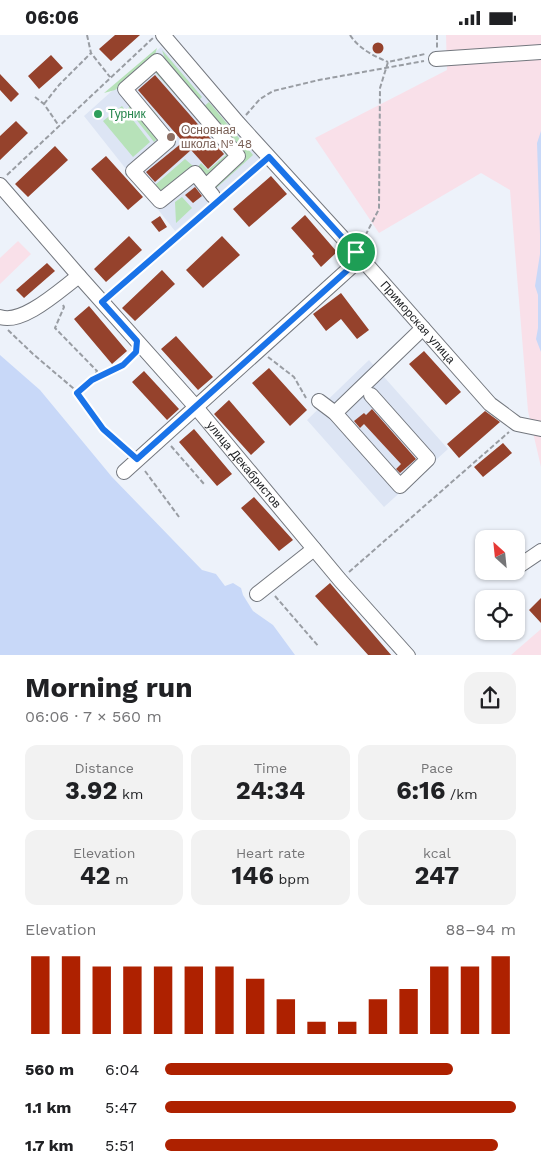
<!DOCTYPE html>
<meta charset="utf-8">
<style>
body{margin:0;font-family:"Work Sans",sans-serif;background:#f2f2f2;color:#202124;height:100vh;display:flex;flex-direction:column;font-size:19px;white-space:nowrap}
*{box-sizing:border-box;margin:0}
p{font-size:16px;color:#757577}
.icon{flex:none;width:28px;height:28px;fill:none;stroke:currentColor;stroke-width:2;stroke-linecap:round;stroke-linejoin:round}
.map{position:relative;height:620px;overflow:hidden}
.drawer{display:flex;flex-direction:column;background:#fff;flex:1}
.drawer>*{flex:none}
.needle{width:32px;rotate:333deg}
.buttons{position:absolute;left:475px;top:495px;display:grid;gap:10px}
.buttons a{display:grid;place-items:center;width:50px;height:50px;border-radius:10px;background:#fff;box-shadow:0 1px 4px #0004;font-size:25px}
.pin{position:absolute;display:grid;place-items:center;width:42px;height:42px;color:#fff;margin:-21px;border:2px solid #fff;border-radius:50%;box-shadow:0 1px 5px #0007}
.round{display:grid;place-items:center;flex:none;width:52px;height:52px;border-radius:15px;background:#f2f2f2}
.head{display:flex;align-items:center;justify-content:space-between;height:85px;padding:0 25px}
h1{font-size:28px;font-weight:700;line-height:38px}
.stats{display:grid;grid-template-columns:repeat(3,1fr);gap:8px;height:85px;padding:5px 25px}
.stats div{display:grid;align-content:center;border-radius:12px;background:#f2f2f2;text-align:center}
.stats b{font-size:25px;font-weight:700}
.stats small{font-size:14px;font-weight:400}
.stats p{font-size:14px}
.chart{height:140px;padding:10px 25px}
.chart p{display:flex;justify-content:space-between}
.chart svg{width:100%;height:90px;margin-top:5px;stroke:#ae2100;stroke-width:6}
ul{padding:0 25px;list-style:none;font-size:16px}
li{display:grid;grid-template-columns:80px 60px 1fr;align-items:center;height:38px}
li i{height:12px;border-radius:6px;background:#ae2100}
.status{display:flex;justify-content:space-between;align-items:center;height:35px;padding:0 25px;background:#fff;direction:ltr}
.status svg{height:14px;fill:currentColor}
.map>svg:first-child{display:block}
.built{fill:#dde5f4}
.industrial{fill:#f9e0e9}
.green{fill:#b7e2b9}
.water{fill:#c8d8f8}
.building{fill:#95422c}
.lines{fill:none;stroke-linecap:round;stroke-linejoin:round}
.minor-casing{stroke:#73777e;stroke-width:16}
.path{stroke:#999da3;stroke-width:2;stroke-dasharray:5 2.5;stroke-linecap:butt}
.minor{stroke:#fff;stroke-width:14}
.route-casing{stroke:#fff;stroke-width:10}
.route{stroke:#1a73e8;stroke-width:6}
.leisure-dot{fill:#2e9e5b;stroke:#fff;stroke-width:2}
.education-dot{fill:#8d6e63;stroke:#fff;stroke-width:2}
.labels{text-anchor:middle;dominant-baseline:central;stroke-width:5;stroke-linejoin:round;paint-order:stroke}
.leisure-label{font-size:12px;fill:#27864d;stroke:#fff;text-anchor:start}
.education-label{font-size:12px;fill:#785e54;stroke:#fff;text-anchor:start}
.street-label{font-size:12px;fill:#212326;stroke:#fff}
</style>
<div class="status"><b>06:06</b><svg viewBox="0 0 49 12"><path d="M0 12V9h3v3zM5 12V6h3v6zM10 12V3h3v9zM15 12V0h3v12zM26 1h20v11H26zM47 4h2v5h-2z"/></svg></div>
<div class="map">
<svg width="541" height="621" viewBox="0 0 541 621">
<rect width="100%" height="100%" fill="#edf2fa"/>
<path class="built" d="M161,12L260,123L175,196L84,81Z
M369,325L448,414L384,472L307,385Z"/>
<path class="industrial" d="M446,0H541V432L528,376L510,155L481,138L379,198L315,103L447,35Z
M18,206L31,219L0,249V223Z
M541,594V620H511Z"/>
<path class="green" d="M157,13L155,20L115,55L104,58Z
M162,15L202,62L197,67L165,24Z
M155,32L191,69L187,73L155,37L135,55L158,81L155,83L131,56Z
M209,67L253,120L213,156L210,151L243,121L202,73Z
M131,69L160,101L154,107L128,74Z
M122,71L150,107L133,122L103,86Z
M216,104L232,119L208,141L203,140L197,133L201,128L208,135L226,120L216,106Z
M185,124L194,132L161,160L155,158V150Z
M182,162L192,173L176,188L175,167Z"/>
<path class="water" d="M541,96V317L536,304L538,293V260L535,251L540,219V200L537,108Z
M0,320L40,355L112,442L202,535L216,539L225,551L233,548L241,553L243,560L253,576L273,590L295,620H0Z"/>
<path class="building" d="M115,0H140L111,26L99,14Z
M372.5 13a5.5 5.5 0 1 1 11 0a5.5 5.5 0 1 1-11 0Z
M51,20L63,33L39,54L28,41Z
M0,39L19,59L11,67L0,55Z
M155,40L224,119L208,134L191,115L155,147L146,137L183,107L138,55Z
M16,86L28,98L0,125V101Z
M55,111L68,125L28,162L15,149Z
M106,121L143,162L128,175L91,134Z
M271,141L287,159L249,192L233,174Z
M195,152L202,161L193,168L185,160Z
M305,180L337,217L321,232L312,221L314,219L291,193Z
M160,181L167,192L159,197L151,187Z
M129,201L142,215L106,247L94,234Z
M222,201L240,220L203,253L186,235Z
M47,228L55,236L24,263L16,255Z
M162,235L175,249L135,286L122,273Z
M341,258L369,295L357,304L341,284L326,296L313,279Z
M89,271L127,316L112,329L74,284Z
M176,301L213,342L198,355L161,314Z
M424,316L461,357L446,370L409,329Z
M269,333L307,375L290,391L252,348Z
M144,336L179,374L167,385L132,347Z
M229,365L265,407L251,420L214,379Z
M372,374L416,424L400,438L396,434L401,429L364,389L360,393L354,386L364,378L366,380Z
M485,376L500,387L459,423L447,409Z
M194,394L232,439L217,451L179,407Z
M503,408L512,418L483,442L474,432Z
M254,462L293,505L279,516L241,473Z
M330,548L362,586L392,621H369L315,561Z
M541,563V588L529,575Z"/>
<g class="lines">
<g class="minor-casing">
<g id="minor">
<path id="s1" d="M163,0L238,88L361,223L490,369L517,389L541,394"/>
<path d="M436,24L541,17"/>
<path id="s2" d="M0,150L79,241L195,371L340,545L408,621"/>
<path d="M206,151L238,121L157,26L125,54L168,106L133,136L160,166L195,138L213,161"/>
<path d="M0,282C23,290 61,254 79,241"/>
<path d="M319,366L335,378L400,451L428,424L371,360"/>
<path d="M335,378L423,293"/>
<path d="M124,437L361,223"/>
<path d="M516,533L541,516"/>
<path d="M257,559L314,514"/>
</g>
</g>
<path class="path" d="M87,0L91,18L110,42
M350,0C359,14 374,21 388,27
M437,0V13
M35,62L44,69L59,91
M44,69L59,50L91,18
M246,80L260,64L273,56L319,45L424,26
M7,140L153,3
M225,159L259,130
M362,207L379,174L380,53L388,27L425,19
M110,260L210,172
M63,270L64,272L55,293L97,336L92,345L77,357
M8,295L33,319L73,353L103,393L129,417
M268,322L294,342L306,363
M92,345L123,330L134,319
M171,411L204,449
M145,436L179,482
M349,537L509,397
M275,561L319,612"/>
<use href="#minor" class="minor"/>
</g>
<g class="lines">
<g class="route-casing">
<path id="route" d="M269,122L361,223L137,424L103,394L77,358L92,345L123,330L136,317L137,306L102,267Z"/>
</g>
<use href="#route" class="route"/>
</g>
<circle class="leisure-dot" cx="98" cy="79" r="5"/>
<circle class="education-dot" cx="171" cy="102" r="5"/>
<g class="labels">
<g class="leisure-label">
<text x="108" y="79">Турник</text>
</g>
<g class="education-label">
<text x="181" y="95">Основная<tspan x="181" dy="14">школа № 48</tspan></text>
</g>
<g class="street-label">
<text stroke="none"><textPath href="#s1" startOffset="384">Приморская улица</textPath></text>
<text stroke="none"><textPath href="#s2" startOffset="371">улица Декабристов</textPath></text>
</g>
</g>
</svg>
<div class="buttons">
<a><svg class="needle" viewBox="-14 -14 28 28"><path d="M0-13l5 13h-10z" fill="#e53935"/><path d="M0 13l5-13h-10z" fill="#757577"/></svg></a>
<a><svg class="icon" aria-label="locate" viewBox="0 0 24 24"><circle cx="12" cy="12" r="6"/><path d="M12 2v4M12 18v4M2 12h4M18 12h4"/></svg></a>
</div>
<div class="pin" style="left:356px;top:217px;background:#1e9e55"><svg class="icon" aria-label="arrive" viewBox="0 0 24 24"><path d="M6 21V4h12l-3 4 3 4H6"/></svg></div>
</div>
<section class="drawer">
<div class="head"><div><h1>Morning run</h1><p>06:06 · 7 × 560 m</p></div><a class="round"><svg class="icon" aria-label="share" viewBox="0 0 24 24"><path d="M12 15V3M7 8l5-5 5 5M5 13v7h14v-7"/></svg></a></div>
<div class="stats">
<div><p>Distance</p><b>3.92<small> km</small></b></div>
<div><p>Time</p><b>24:34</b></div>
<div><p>Pace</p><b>6:16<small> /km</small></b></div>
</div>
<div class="stats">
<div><p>Elevation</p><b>42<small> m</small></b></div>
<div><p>Heart rate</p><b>146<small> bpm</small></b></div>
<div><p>kcal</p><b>247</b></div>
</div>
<div class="chart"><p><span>Elevation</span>88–94 m</p>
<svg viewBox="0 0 160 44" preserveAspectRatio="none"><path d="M5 44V6M15 44V6M25 44V11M35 44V11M45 44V11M55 44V11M65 44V11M75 44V17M85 44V27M95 44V38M105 44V38M115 44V27M125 44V22M135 44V11M145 44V11M155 44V6"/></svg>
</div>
<ul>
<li><b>560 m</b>6:04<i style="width:82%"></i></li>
<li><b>1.1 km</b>5:47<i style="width:100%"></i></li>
<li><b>1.7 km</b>5:51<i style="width:95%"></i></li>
</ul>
</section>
